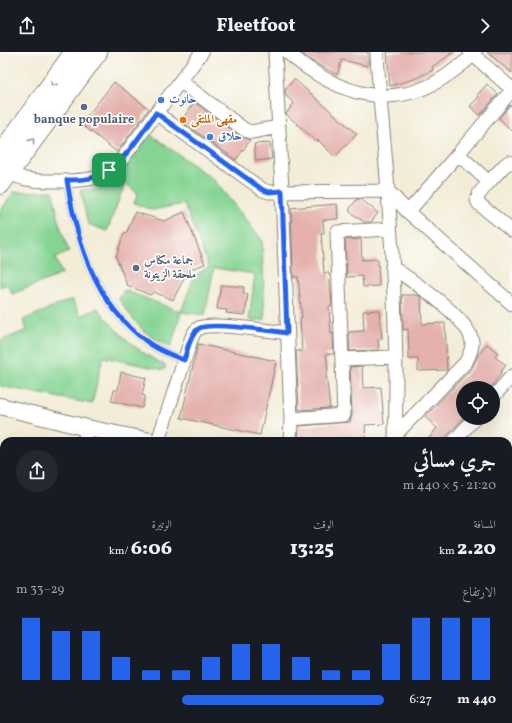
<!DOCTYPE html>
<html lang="ar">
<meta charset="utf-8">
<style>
body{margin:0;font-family:Vollkorn,Amiri,serif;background:#242831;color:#f1f3f6;direction:rtl;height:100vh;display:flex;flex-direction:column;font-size:15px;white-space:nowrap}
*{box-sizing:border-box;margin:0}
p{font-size:13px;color:#9ea1a6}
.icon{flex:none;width:22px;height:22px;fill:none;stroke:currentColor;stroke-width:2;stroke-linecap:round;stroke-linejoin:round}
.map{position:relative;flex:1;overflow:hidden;direction:ltr}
.drawer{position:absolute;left:0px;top:385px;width:512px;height:286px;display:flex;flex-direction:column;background:#171b24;border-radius:12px 12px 0 0;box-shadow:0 4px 16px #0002;direction:rtl}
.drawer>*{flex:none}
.buttons{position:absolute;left:456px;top:329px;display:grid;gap:8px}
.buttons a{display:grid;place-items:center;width:44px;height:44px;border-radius:50%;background:#171b24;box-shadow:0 4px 16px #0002;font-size:20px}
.pin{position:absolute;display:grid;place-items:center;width:34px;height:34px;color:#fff;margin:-17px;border-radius:8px;box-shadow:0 2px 6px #0006}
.round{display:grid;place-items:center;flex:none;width:42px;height:42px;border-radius:21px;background:#242831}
.headline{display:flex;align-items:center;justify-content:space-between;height:68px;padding:0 16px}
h1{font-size:22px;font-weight:800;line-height:30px}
.metrics{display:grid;grid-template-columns:repeat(3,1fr);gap:6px;height:68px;padding:4px 16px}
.metrics div{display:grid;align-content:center}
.metrics b{font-size:20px;font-weight:800}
.metrics small{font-size:11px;font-weight:400}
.metrics p{font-size:11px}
.chart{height:112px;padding:8px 16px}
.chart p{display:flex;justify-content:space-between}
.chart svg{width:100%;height:72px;margin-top:4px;stroke:#2563eb;stroke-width:6}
ul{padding:0 16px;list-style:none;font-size:13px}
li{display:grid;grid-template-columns:64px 48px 1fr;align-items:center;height:30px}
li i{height:10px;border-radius:5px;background:#2563eb}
header{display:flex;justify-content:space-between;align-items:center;height:52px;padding:0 16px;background:#171b24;font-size:18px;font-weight:800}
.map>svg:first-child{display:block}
.green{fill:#85d493;stroke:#507858}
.building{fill:#e4b1ad}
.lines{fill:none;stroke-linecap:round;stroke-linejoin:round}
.service-casing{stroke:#88847a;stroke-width:8}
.minor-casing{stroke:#88847a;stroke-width:15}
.tertiary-casing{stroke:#88847a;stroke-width:18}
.primary-casing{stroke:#88847a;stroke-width:22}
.service{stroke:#fff;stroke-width:6}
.minor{stroke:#fff;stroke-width:13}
.tertiary{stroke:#fff;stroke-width:16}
.primary{stroke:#fff;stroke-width:20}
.oneway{stroke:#999}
.route-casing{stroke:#fff;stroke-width:8}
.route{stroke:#2563eb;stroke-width:5}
.shop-dot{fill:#3f7fe0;stroke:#fdfcf7;stroke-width:1.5}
.service-dot{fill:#5c6f8a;stroke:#fdfcf7;stroke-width:1.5}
.food-dot{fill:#e8710a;stroke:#fdfcf7;stroke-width:1.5}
.labels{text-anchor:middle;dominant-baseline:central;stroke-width:3.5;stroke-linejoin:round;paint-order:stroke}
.shop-label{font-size:12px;font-weight:bold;fill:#366cbe;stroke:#fdfcf7;text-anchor:start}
.service-label{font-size:12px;font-weight:bold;fill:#4e5e75;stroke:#fdfcf7}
.food-label{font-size:12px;font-weight:bold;fill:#c56008;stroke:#fdfcf7;text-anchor:start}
</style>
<header><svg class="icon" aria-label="forward" viewBox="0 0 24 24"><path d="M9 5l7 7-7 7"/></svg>Fleetfoot<svg class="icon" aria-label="share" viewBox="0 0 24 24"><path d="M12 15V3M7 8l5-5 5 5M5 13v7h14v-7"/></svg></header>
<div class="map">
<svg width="512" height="671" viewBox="0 0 512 671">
<rect width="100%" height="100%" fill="#fdfcf7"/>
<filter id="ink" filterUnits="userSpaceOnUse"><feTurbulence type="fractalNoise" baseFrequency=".025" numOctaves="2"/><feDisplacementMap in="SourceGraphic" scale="8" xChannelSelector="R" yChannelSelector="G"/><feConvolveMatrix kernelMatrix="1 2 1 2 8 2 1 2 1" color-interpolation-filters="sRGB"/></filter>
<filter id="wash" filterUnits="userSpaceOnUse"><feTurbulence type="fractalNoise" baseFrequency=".012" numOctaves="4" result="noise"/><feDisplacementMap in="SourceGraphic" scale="16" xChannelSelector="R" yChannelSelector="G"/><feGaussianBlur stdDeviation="0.9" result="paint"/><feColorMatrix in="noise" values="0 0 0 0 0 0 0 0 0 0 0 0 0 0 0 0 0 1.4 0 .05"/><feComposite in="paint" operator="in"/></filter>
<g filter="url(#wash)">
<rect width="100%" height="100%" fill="#f3edd8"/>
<path class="green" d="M150,82L215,129L262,188L265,268H249L255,222L214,216L205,263L181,260L171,295C147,287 133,268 119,247L124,238L181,260L193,227L197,222L209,215L184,152L152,158L134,151L138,142L119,125Z
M116,127L124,134L107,179L88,172L80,138L108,136Z
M53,139L59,171L69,200L55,206L62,222L12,242L8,232L0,235V159L14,140Z
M72,247L81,264L98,256C117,281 138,300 166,314L164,318L103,305L92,352L0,334V289L27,278L23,268Z"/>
<g id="blocks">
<path class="building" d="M300,0H368V14L342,8L337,23L310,8Z
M387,0H454L432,15L433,18L414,27L390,34Z
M487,0H512V21Z
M294,27L357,82L335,105L318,88L317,90L286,62L294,51L285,43V38Z
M114,30L149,57L117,100L81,72Z
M487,32L498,42L480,63L470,54L479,45L477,43Z
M194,50L240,84L250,88L236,108L181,69Z
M510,53L512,55V79L499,66Z
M270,91L272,107L256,109L254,92Z
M357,147H361L378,161L371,170H364L350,160V156Z
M337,152L338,167L323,168L324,181H321L324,221H329L332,254L329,255L331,282L333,281L334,302H326L328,320L326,321L330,356L299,358L296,299H302L300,267L302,266L298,225H293L291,156Z
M135,160L164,169L184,160L205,212L188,218L173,248L154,240L150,243L127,233L116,205L124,181L127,180Z
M361,187L362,208L378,207L379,234L363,235L362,224L347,225L345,188Z
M221,233L244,235L243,242H248L245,263L226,261L227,258L217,257Z
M402,243H418L421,245L422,272L445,271L447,318L418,319V307H409L408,277L403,278Z
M379,258L382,286L378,287L379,298L350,299L349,280L364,279L363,259Z
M198,292L276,309L260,383L181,366Z
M487,292L498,301L495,305L506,313L500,321L501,322L490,336H463V367L442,389H427L437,376L425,365L472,316L478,303Z
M362,314L363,336L381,335L384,372L365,373L366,389H298L299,374L350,370L352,363L350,315Z
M121,320L146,326L142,343L145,344L142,356L111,349L114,338H118Z"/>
</g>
</g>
<g filter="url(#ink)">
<use href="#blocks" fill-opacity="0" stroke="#88847a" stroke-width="1"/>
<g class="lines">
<g class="service-casing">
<path id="service" d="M67,129C76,188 95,252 146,289C157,298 171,303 184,308
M0,599L4,601"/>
</g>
<g class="minor-casing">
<path id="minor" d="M275,0L282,139L291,367L290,389
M287,0C335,41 392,63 449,22C458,15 468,9 475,0
M377,0C379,47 385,93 388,140C394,222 398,306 395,389
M470,0L512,37
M180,29L245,78L251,80L279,75
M512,38L458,102L489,130L505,113L509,110L512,111
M156,61L263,138L269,140L388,139L408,160L512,252
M3,118C10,122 18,125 26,127C41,130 83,130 97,125C107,121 114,114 122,107L202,0
M489,130L479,142L477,148L479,152L512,179
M408,160L458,102
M392,215C412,229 468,265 472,289C473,296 469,304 466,310L396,382
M342,307L395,305
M493,345L512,324
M291,367L344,363L337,180L390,177
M84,389L87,376
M158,389L189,294C191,288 193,279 199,276C210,270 271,279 287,281
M454,389L475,366
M0,413L4,415
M0,432L4,427
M0,583L4,575
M0,637L4,639
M56,667L63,671
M105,671L109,667
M167,671L171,667"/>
</g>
<g class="tertiary-casing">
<path id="tertiary" d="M0,354L87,376L150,389
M508,449L512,450"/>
</g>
<g class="primary-casing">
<path id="primary" d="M0,104L75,0
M0,132L97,0"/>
</g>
<use href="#service" class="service"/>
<use href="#minor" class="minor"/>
<use href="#tertiary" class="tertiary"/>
<use href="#primary" class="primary"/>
</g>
<defs><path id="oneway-chevron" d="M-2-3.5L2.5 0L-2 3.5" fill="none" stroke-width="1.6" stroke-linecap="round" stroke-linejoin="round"/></defs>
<g class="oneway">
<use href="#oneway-chevron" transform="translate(53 32) rotate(125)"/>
<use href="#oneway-chevron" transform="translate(32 89) rotate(-53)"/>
</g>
</g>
<g class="lines" filter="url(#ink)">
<g class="route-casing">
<path id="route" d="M156,61L263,138L269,140L282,139L287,281C272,279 207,269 198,277C190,283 187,299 184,308C171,303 157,298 146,289C95,252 76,188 67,128C76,128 86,128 95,125C120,118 141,82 156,61Z"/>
</g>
<use href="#route" class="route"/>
</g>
<g class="shop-dot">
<circle cx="161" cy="48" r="4"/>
<circle cx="210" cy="85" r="4"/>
</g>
<g class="service-dot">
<circle cx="84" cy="55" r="4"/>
<circle cx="136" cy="216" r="4"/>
</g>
<circle class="food-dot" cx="183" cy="68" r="4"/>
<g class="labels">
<g class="shop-label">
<text x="169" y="48">حانوت</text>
<text x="218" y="85">حلاق</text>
</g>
<g class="service-label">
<text x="84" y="68">banque populaire</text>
<text x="144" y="209" text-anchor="start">جماعة مكناس<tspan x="144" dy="14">ملحقة الزيتونة</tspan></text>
</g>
<g class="food-label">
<text x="191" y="68">مقهى الملتقى</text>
</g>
</g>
</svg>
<div class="buttons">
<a><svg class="icon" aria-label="locate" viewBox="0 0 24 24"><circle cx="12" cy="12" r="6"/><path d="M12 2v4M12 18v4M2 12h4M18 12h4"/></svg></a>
</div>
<div class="pin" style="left:109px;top:118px;background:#1e9e55"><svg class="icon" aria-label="arrive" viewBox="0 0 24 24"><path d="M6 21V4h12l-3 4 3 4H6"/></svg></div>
<section class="drawer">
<div class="headline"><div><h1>جري مسائي</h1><p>21:20 · 5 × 440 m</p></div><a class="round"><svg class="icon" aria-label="share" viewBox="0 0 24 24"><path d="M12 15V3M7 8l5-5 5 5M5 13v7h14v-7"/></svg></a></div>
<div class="metrics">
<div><p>المسافة</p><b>2.20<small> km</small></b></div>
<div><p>الوقت</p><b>13:25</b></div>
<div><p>الوتيرة</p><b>6:06<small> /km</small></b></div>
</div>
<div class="chart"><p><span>الارتفاع</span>29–33 m</p>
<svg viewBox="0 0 160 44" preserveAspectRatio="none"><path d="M5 44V6M15 44V14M25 44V14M35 44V30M45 44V38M55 44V38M65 44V30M75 44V22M85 44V22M95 44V30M105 44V38M115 44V38M125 44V22M135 44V6M145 44V6M155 44V6"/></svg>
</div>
<ul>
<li><b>440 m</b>6:27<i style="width:55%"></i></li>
</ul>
</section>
</div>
